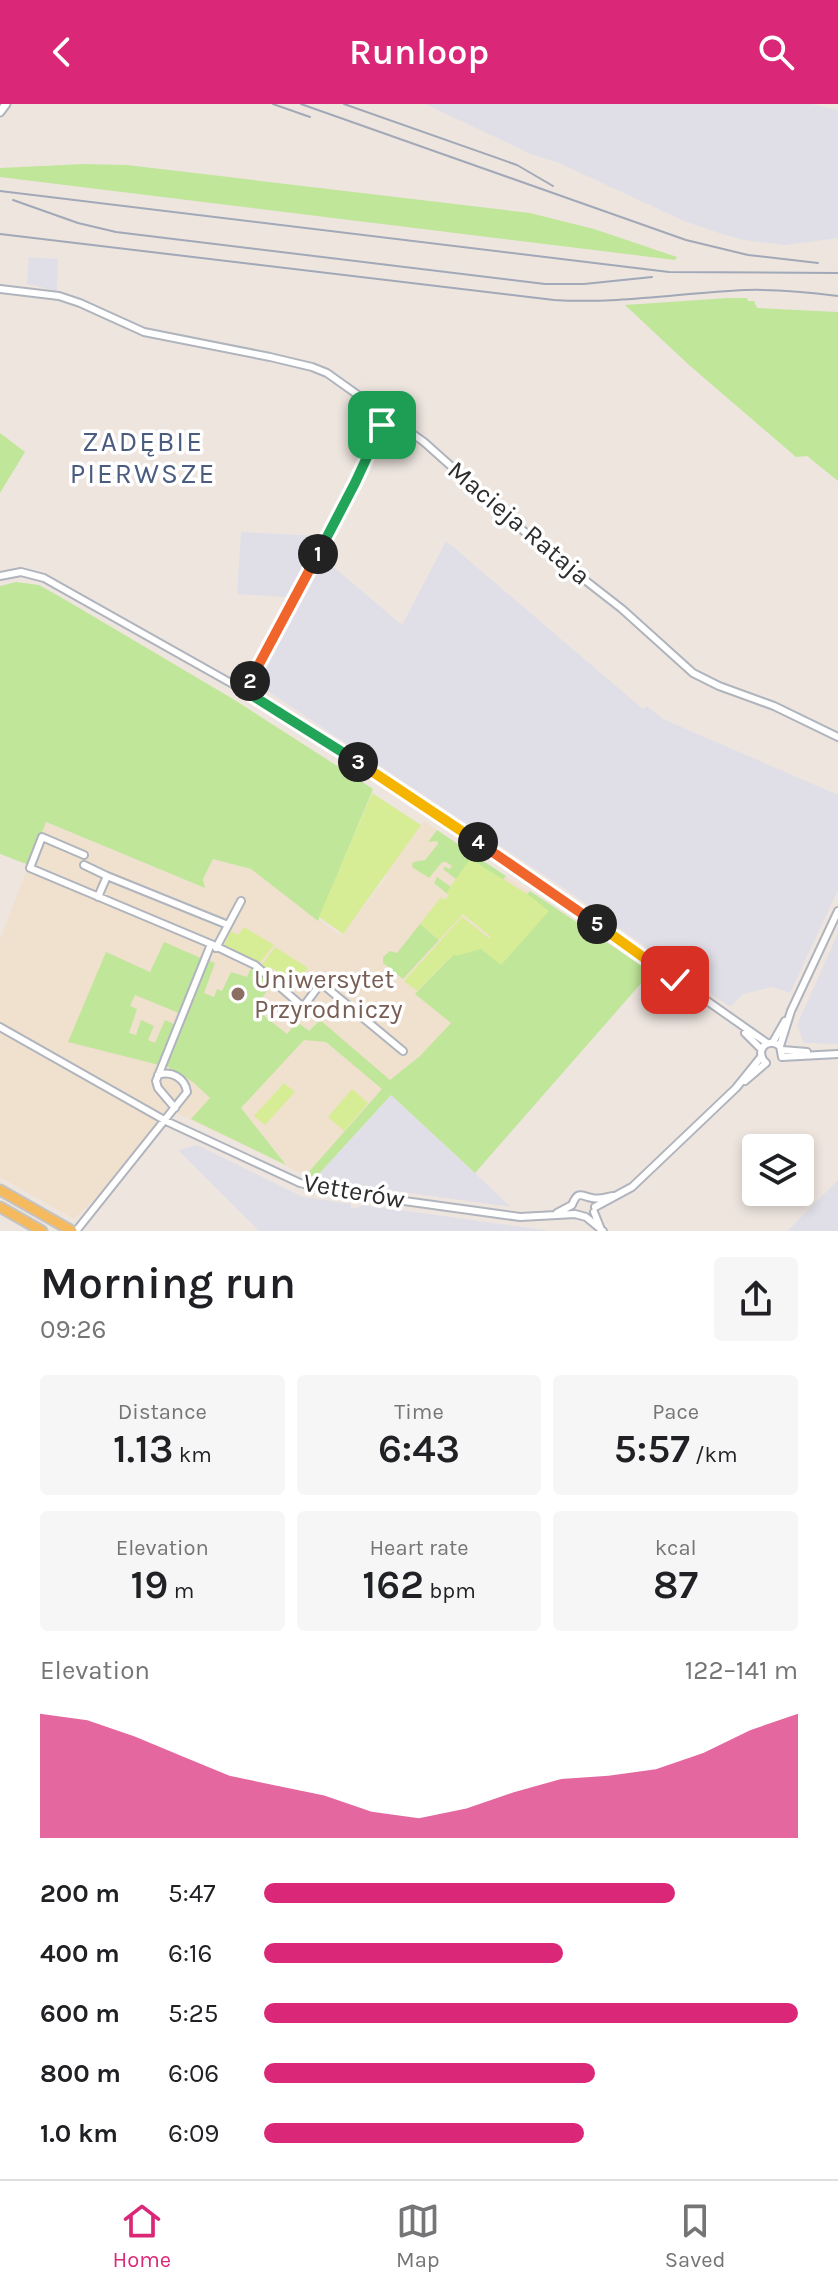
<!DOCTYPE html>
<meta charset="utf-8">
<style>
body{margin:0;font-family:Karla,sans-serif;background:#f6f6f6;color:#202124;height:100vh;display:flex;flex-direction:column;font-size:30px;white-space:nowrap}
*{box-sizing:border-box;margin:0}
p{font-size:26px;color:#757577}
.icon{flex:none;width:44px;height:44px;fill:none;stroke:currentColor;stroke-width:2;stroke-linecap:round;stroke-linejoin:round}
.map{position:relative;height:1127px;overflow:hidden}
.side{display:flex;flex-direction:column;background:#fff;flex:1}
.side>*{flex:none}
.fabs{position:absolute;left:742px;top:1030px;display:grid;gap:16px}
.fabs a{display:grid;place-items:center;width:72px;height:72px;border-radius:8px;background:#fff;box-shadow:0 4px 12px #0003;font-size:40px}
.pin{position:absolute;display:grid;place-items:center;width:68px;height:68px;color:#fff;margin:-34px;border-radius:16px;box-shadow:0 4px 12px #0006}
.km{position:absolute;width:40px;height:40px;margin:-20px;border-radius:50%;background:#222;color:#fff;font-size:22px;line-height:40px;text-align:center}
.round{display:grid;place-items:center;flex:none;width:84px;height:84px;border-radius:8px;background:#f6f6f6}
.overview{display:flex;align-items:center;justify-content:space-between;height:136px;padding:0 40px}
h1{font-size:44px;font-weight:600;line-height:60px}
.metrics{display:grid;grid-template-columns:repeat(3,1fr);gap:12px;height:136px;padding:8px 40px}
.metrics div{display:grid;align-content:center;border-radius:8px;background:#f6f6f6;text-align:center}
.metrics b{font-size:40px;font-weight:600}
.metrics small{font-size:22px;font-weight:400}
.metrics p{font-size:22px}
.chart{height:224px;padding:16px 40px}
.chart p{display:flex;justify-content:space-between}
.chart svg{width:100%;height:144px;margin-top:8px;fill:#db2777;opacity:.7}
ul{padding:0 40px;list-style:none;font-size:26px}
li{display:grid;grid-template-columns:128px 96px 1fr;align-items:center;height:60px}
li i{height:20px;border-radius:10px;background:#db2777}
header{display:flex;justify-content:space-between;align-items:center;height:104px;padding:0 40px;background:#db2777;color:#fff;font-size:36px;font-weight:600}
.menu{display:flex;justify-content:space-around;align-items:center;height:112px;border-top:2px solid #e0e0e0;background:#fff;font-size:22px;color:#757577}
.menu a{display:grid;justify-items:center;gap:4px}
.menu .on{color:#db2777}
.map>svg:first-child{display:block}
.industrial{fill:#e0dfe7}
.education{fill:#f0e0ce}
.green{fill:#c0e69a}
.pitch{fill:#d6ed96}
.lines{fill:none;stroke-linecap:round;stroke-linejoin:round}
.minor-casing{stroke:#afb4bd;stroke-width:10}
.tertiary-casing{stroke:#afb4bd;stroke-width:11}
.primary-casing{stroke:#c4c4c4;stroke-width:13}
.minor{stroke:#fff;stroke-width:6}
.tertiary{stroke:#fff;stroke-width:7}
.primary{stroke:#f5b95e;stroke-width:9}
.rail{stroke:#a1a8b7;stroke-width:2}
.split-1-casing{stroke:#fff;stroke-width:16}
.split-2-casing{stroke:#fff;stroke-width:16}
.split-3-casing{stroke:#fff;stroke-width:16}
.split-4-casing{stroke:#fff;stroke-width:16}
.split-5-casing{stroke:#fff;stroke-width:16}
.split-6-casing{stroke:#fff;stroke-width:16}
.split-1{stroke:#22a559;stroke-width:10}
.split-2{stroke:#f0652b;stroke-width:10}
.split-3{stroke:#22a559;stroke-width:10}
.split-4{stroke:#f5b400;stroke-width:10}
.split-5{stroke:#f0652b;stroke-width:10}
.split-6{stroke:#f5b400;stroke-width:10}
.education-dot{fill:#8d6e63;stroke:#fff;stroke-width:3}
.labels{text-anchor:middle;dominant-baseline:central;stroke-width:7;stroke-linejoin:round;paint-order:stroke}
.street-label{font-size:26px;fill:#2d2d2d;stroke:#fff}
.education-label{font-size:26px;fill:#785e54;stroke:#fff;text-anchor:start}
.neighbourhood-label{font-size:28px;letter-spacing:2px;fill:#4b5d7f;stroke:#fff}
</style>
<header><svg class="icon" aria-label="back" viewBox="0 0 24 24"><path d="M15 5l-7 7 7 7"/></svg>Runloop<svg class="icon" aria-label="search" viewBox="0 0 24 24"><circle cx="10" cy="10" r="6"/><path d="M15 15l6 6"/></svg></header>
<div class="map">
<svg width="838" height="1127" viewBox="0 0 838 1127">
<rect width="100%" height="100%" fill="#eee5df"/>
<path class="industrial" d="M425,0H811L838,6V134L785,141L744,136L722,130L684,117L559,59L531,50Z
M29,153L58,155L57,187L27,180Z
M241,428L319,432L287,493L237,490Z
M446,437L643,605L647,602L663,615L838,691V786L790,889L773,883L743,890L730,903L565,785L260,582L258,577L324,455L402,521Z
M838,829V940L804,939L797,921Z
M391,991L511,1103L395,1087L316,1073Z
M197,1041L303,1093L351,1100V1104H357L363,1101L551,1127H259L178,1046Z
M838,1076V1127H787Z"/>
<path class="education" d="M424,717L473,752L553,802L440,937L316,1073L306,1071L170,1006L105,1085L74,1115L0,1073V836L45,718L204,784L203,775L213,755L251,765L341,832L387,772L385,770Z"/>
<path class="green" d="M83,60L127,61L530,109L594,125L677,153L675,156L0,73V64Z
M728,194H747L748,197H754L757,204L838,208V377L807,352L796,353L689,261L625,201Z
M0,329L25,348L0,389Z
M16,478L39,481L64,495L233,595L373,685L318,817L251,765L213,755L203,775L205,784L46,718L29,761L0,750V482Z
M437,726L506,772L470,816L455,796L434,779L437,773L451,783L456,775L443,765L445,763L450,765L452,762L446,758H442L429,774L412,763L413,758L425,756L438,740L437,737L428,738Z
M530,787L651,868L475,1069L391,991L316,1073L306,1071L382,985L326,938L304,936L241,1004L286,1061L191,1015L210,994L193,978L165,961L207,856L215,859L204,889L214,893L217,885L222,887L231,868L247,873L251,864L272,880L261,895L265,897L258,907L287,930L297,918L309,927L320,916L390,976L420,952L451,919L415,890L454,850L481,844Z
M420,820L439,836L403,875L383,859V853L390,847L397,849Z
M164,838L203,855L181,910L135,891L130,902L137,905L129,929L136,931L141,916L154,922L148,936L155,939L165,916L176,921L159,961L68,938L106,848L150,868Z"/>
<path class="pitch" d="M372,689L421,721L343,830L319,813Z
M470,755L527,790L549,807L501,861L481,845L456,852L454,850L417,887L404,877L462,813L489,834L491,833L463,810L439,836L420,820L441,793L445,796L449,791L447,788Z
M244,823L274,841L259,860L223,843L231,827L238,831Z
M275,843L308,864L293,884H287L278,876V871L275,865H265L261,862Z
M284,979L295,988L265,1021L254,1012Z
M352,985L368,999L344,1027L328,1013Z"/>
<g class="lines">
<g class="minor-casing">
<path id="minor" d="M0,185L59,192L80,199L144,228L270,253L312,263L327,269L424,338L536,438L622,505L693,569L719,582L774,602L838,633
M371,347L387,311L394,299
M0,472L21,468L44,474L245,587L326,636L555,790L767,939
M245,587L355,379L401,302
M84,751L42,733L30,764L211,840L156,977L158,984L175,1004
M84,761L107,772
M98,793L107,772L228,821
M211,840L255,861L303,903L321,879L403,947
M216,844L241,797
M0,923L166,1017L300,1079L332,1087L520,1113L575,1110L586,1113L603,1127
M745,929L761,945
M773,938L785,917
M780,942L791,907L838,807
M782,946L807,948
M782,953L838,950
M766,959C754,948 766,932 780,942L782,953
M745,977L766,959
M595,1103L632,1083L736,984L761,953
M594,1108L600,1123
M557,1109L572,1101C578,1086 581,1092 592,1094C598,1096 607,1093 613,1092
M76,1127L187,988C185,974 171,966 158,971"/>
</g>
<g class="tertiary-casing">
<path id="tertiary" d="M0,8L6,0"/>
</g>
<g class="primary-casing">
<path id="primary" d="M0,1086L72,1127
M0,1103L42,1127"/>
</g>
<use href="#minor" class="minor"/>
<use href="#tertiary" class="tertiary"/>
<use href="#primary" class="primary"/>
<path class="rail" d="M273,0L310,13
M301,0L686,136L748,151L818,159
M344,0L517,61L553,82
M0,87L669,168L838,169
M13,96L78,119L116,128L545,180H584L652,173
M0,130L554,196C619,200 681,189 745,186C777,185 807,188 838,192"/>
</g>
<g class="lines">
<g class="split-1-casing">
<path id="split-1" d="M318,450L355,379L382,321"/>
</g>
<g class="split-2-casing">
<path id="split-2" d="M250,577L318,450"/>
</g>
<g class="split-3-casing">
<path id="split-3" d="M250,577L245,587L358,658"/>
</g>
<g class="split-4-casing">
<path id="split-4" d="M358,658L478,738"/>
</g>
<g class="split-5-casing">
<path id="split-5" d="M478,738L597,820"/>
</g>
<g class="split-6-casing">
<path id="split-6" d="M597,820L675,876"/>
</g>
<use href="#split-1" class="split-1"/>
<use href="#split-2" class="split-2"/>
<use href="#split-3" class="split-3"/>
<use href="#split-4" class="split-4"/>
<use href="#split-5" class="split-5"/>
<use href="#split-6" class="split-6"/>
</g>
<circle class="education-dot" cx="238" cy="890" r="8"/>
<g class="labels">
<g class="street-label">
<text transform="translate(519 419) rotate(40)">Macieja Rataja</text>
<text transform="translate(354 1087) rotate(10)">Vetterów</text>
</g>
<g class="education-label">
<text x="254" y="875">Uniwersytet<tspan x="254" dy="30">Przyrodniczy</tspan></text>
</g>
<g class="neighbourhood-label">
<text x="143" y="337">ZADĘBIE<tspan x="143" dy="32">PIERWSZE</tspan></text>
</g>
</g>
</svg>
<div class="fabs">
<a><svg class="icon" aria-label="layers" viewBox="0 0 24 24"><path d="M12 4l9 5-9 5-9-5zM3 14l9 5 9-5"/></svg></a>
</div>
<div class="pin" style="left:382px;top:321px;background:#1e9e55"><svg class="icon" aria-label="arrive" viewBox="0 0 24 24"><path d="M6 21V4h12l-3 4 3 4H6"/></svg></div>
<div class="pin" style="left:675px;top:876px;background:#d93025"><svg class="icon" aria-label="check" viewBox="0 0 24 24"><path d="M5 12l5 5 9-10"/></svg></div>
<b class="km" style="left:318px;top:450px">1</b>
<b class="km" style="left:250px;top:577px">2</b>
<b class="km" style="left:358px;top:658px">3</b>
<b class="km" style="left:478px;top:738px">4</b>
<b class="km" style="left:597px;top:820px">5</b>
</div>
<section class="side">
<div class="overview"><div><h1>Morning run</h1><p>09:26</p></div><a class="round"><svg class="icon" aria-label="share" viewBox="0 0 24 24"><path d="M12 15V3M7 8l5-5 5 5M5 13v7h14v-7"/></svg></a></div>
<div class="metrics">
<div><p>Distance</p><b>1.13<small> km</small></b></div>
<div><p>Time</p><b>6:43</b></div>
<div><p>Pace</p><b>5:57<small> /km</small></b></div>
</div>
<div class="metrics">
<div><p>Elevation</p><b>19<small> m</small></b></div>
<div><p>Heart rate</p><b>162<small> bpm</small></b></div>
<div><p>kcal</p><b>87</b></div>
</div>
<div class="chart"><p><span>Elevation</span>122–141 m</p>
<svg viewBox="0 0 160 44" preserveAspectRatio="none"><path d="M0 44V6L10 8L20 13L30 19L40 25L50 28L60 31L70 36L80 38L90 35L100 30L110 26L120 25L130 23L140 18L150 11L160 6V44z"/></svg>
</div>
<ul>
<li><b>200 m</b>5:47<i style="width:77%"></i></li>
<li><b>400 m</b>6:16<i style="width:56%"></i></li>
<li><b>600 m</b>5:25<i style="width:100%"></i></li>
<li><b>800 m</b>6:06<i style="width:62%"></i></li>
<li><b>1.0 km</b>6:09<i style="width:60%"></i></li>
</ul>
</section>
<nav class="menu">
<a class="on"><svg class="icon" aria-label="home" viewBox="0 0 24 24"><path d="M3 11l9-7 9 7M6 9v11h12V9"/></svg>Home</a>
<a><svg class="icon" aria-label="map" viewBox="0 0 24 24"><path d="M3 6l6-2 6 2 6-2v14l-6 2-6-2-6 2zM9 4v14M15 6v14"/></svg>Map</a>
<a><svg class="icon" aria-label="saved" viewBox="0 0 24 24"><path d="M7 4h10v16l-5-4-5 4z"/></svg>Saved</a>
</nav>
